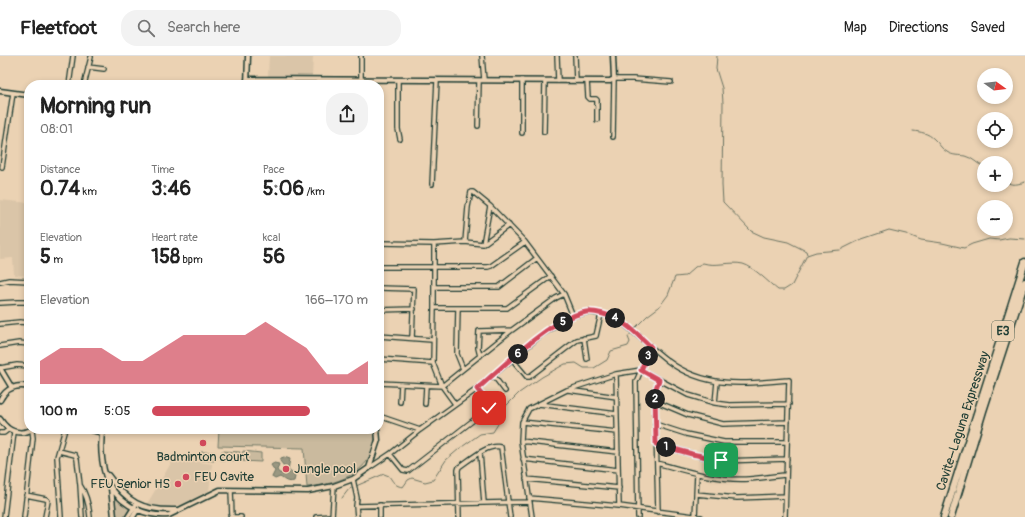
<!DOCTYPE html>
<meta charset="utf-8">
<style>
body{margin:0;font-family:Pangolin,sans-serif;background:#f2f2f2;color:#222;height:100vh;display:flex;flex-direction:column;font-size:15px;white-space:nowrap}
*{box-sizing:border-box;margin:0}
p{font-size:13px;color:#767676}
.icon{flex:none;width:22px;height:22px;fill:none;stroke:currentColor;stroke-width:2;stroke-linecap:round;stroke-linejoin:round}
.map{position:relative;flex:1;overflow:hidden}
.drawer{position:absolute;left:24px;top:24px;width:360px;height:354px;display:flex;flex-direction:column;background:#fff;border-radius:16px;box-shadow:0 2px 6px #0003}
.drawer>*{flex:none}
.needle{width:26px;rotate:105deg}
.tools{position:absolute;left:977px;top:12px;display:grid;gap:8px}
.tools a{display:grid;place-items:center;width:36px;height:36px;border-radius:50%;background:#fff;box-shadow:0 2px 6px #0003;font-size:20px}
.pin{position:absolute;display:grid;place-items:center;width:34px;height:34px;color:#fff;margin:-17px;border-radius:8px;box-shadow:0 2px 6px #0006}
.km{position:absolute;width:20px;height:20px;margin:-10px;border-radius:50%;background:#222;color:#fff;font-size:11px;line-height:20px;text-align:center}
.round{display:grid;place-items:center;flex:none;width:42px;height:42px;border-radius:16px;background:#f2f2f2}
.overview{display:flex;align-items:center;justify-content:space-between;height:68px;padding:0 16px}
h1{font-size:22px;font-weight:700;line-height:30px}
.stats{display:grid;grid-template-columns:repeat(3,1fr);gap:6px;height:68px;padding:4px 16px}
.stats div{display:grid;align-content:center}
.stats b{font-size:20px;font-weight:700}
.stats small{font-size:11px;font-weight:400}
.stats p{font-size:11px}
.chart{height:112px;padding:8px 16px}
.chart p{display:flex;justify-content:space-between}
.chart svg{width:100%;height:72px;margin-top:4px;fill:#d1495b;opacity:.7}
ul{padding:0 16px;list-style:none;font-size:13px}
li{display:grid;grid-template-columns:64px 48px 1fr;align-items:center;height:30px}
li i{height:10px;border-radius:5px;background:#d1495b}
header{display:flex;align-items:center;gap:24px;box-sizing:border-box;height:56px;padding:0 20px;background:#fff;border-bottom:1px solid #e0e0e0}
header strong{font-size:19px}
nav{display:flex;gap:22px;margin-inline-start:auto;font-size:14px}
.search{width:280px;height:36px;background:#f2f2f2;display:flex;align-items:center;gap:10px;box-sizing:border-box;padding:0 14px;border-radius:16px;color:#767676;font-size:15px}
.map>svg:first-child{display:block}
.built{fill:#dac5a8}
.green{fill:#caba9e;stroke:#747c69}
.water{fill:#9a9781;stroke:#697362}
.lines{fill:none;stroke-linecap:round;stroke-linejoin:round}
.stream{stroke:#697362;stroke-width:1}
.minor-casing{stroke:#1f3d34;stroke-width:6}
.tertiary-casing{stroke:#1f3d34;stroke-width:7}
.motorway-casing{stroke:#1f3d34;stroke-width:9}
.minor{stroke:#ebd2b3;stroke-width:3.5}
.tertiary{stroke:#ebd2b3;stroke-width:4}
.motorway{stroke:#ebd2b3;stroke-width:6}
.route-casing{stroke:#fff;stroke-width:8}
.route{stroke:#d1495b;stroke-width:5}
.poi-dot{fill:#d1495b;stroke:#ebd2b3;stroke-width:1.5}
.labels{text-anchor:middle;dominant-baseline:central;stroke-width:3;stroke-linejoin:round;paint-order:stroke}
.shield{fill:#ebd2b3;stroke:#5c6a5a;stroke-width:1}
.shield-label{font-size:12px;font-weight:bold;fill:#1f3d34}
.street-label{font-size:13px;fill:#1f3d34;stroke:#ebd2b3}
.poi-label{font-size:13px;fill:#1f3d34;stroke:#ebd2b3;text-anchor:start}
</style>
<header>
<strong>Fleetfoot</strong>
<div class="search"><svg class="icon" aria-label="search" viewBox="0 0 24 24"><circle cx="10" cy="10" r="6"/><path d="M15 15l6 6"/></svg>Search here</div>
<nav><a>Map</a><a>Directions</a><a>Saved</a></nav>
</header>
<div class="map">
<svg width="1025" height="461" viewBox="0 0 1025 461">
<rect width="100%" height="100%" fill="#ebd2b3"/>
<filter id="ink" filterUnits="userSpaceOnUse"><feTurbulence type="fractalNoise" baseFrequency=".025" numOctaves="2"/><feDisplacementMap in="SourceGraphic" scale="8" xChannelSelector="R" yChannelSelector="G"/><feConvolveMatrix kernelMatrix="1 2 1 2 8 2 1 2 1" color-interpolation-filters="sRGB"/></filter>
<g filter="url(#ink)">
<path class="built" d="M269,0H313L312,22L268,20Z
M0,144L29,147V220L14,219L13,202L0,203Z
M174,402L212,408L209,435L182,449L162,451L147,448Z"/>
<path class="green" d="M219,373H375C379,414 341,428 307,431L304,392L218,390Z
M222,395L240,396V405L221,404Z
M243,395L261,397V406L242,405Z
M200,396H215L214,405L200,404Z
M118,442L131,454L127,461H117L115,446L116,443Z"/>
<path class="water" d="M284,401L290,403L288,414L293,416L295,421L294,425C287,427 285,424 280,421L275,423L272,421L275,415L271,409L274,407L279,408L277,414L279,417H284V410L280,405L281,402Z"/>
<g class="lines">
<path class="stream" d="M717,0L716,13L722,32L723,47L722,129L723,146L751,175L764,181L788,186L806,195L807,198
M913,75C921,76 928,77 934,83C939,87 941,93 947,96C953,100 959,99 965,100C973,102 977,108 984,111
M1006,126C1012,130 1019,128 1025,126
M634,273L647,260L659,251L668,239L675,221L685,220L695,211L703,207C716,211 730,205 743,208C754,211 769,227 778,234H784L792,229L807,199L816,196L840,194L862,183L889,174L906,178L921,184L942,187L964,192L972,188L989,183L999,184L1009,182L1025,183
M342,442L349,433L384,418L389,420C393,426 395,430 403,431L408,424L412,422L425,426L433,424L446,404L459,393L480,378L493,376L498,368L500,352L506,350L519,337L542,321L565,308L576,307L584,312H594L607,304L611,295L628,290L630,286L628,281L632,276"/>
<g class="minor-casing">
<path id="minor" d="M361,0V24
M482,0L484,24
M557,0L558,25
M575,0L576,25
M88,11L104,13
M398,24V73L400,83
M587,25L588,41L590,43H596L597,44V64
M69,29L73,0
M84,29L91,1
M478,70L479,25
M544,76L545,25
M522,77V24
M613,81L614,23H633L671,26
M2,111L13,37
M432,128L437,25
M465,186L468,151L471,136H473L490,150
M379,187L434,188L465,186L483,188L509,169
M483,188L490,150L525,186L564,238L573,260
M379,211H488L491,210L525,186
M0,226L9,224L29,225
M434,231H499L537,202
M379,232L414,233L412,282
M0,247L17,246H29
M434,252V188
M458,252L457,298L463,313
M379,254L414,253
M0,268L20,266L29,267
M379,280L432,284
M584,282L587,303
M0,290L19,287L29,288
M480,300L478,292L479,275L512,274
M379,303L433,307
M512,303L527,321H529L577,284L596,280L601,258
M0,312L17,309L29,310
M616,318L619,450
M493,319L505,335
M379,327L442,330L512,274L556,242L564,238
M568,334L617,341
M655,345L688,359L723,368L788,366
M400,346L401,328
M715,347L717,326
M425,348L426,330
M455,348L442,330L433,307L434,252H507L551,220
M539,348L617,358
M379,360L420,374
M522,366L617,376
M655,368L686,378L724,386H787
M0,377H4L9,373
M521,385L618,396
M656,388L692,398L721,405L787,403
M59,395L75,399L77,403L80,429
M480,397L484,447
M390,398L403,414L408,415L489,352V348L477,333
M523,403L618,414
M657,407C686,415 718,425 749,423C761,422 774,420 786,419
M369,412L390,398L420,374L477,333L541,279L573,260L588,256L611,260L619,264C636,277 651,292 668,305C705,333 747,328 789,324L785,461
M353,423L357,442L356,450
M526,423L619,432
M231,434L232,461
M696,438L737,442L785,440
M26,439L46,443L48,445L45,461
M529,442L619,450L701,461
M658,456L655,335L659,324
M4,461L14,376
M24,461L33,382L32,374
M61,461L57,401L65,373
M82,461L80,429C87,439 89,450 90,461
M230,461H241
M316,461L332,460
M332,461L334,430
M357,461L356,450L530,446
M380,461V449
M459,461L458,414L459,411C471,403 487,388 501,391L510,461
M532,461L521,385L522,366L529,353L567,334L616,318L641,314L688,339L715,347L730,349L789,348
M638,461L636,326L651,291
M695,461L697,418"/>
</g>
<g class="tertiary-casing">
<path id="tertiary" d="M247,23L610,25L614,23L613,0
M247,29L248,0
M0,35L29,39
M0,312L12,332
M0,344C6,332 17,328 29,331
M0,363C8,376 20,380 33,373
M88,373L102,377
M103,373C99,389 102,420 112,433C125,451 147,461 169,459L220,434L308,435L334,430L353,423L369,412L378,384L377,373
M108,419C127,446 142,455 176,454
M111,432L114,461
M128,461L135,450
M133,461L138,453"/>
</g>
<g class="motorway-casing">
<path id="motorway" d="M944,461L1025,206
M951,461L983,355L1025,226"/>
</g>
<use href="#minor" class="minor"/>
<use href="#tertiary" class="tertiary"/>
<use href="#motorway" class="motorway"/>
</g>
</g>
<g class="lines" filter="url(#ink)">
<g class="route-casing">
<path id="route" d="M489,352V348L477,333C505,309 550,263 586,256C595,255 610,259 619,264C631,271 641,282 651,291L641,314L659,324L655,335L656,388L692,398L721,404"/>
</g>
<use href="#route" class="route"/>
</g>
<g class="poi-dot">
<circle cx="203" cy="387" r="4"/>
<circle cx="286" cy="413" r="4"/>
<circle cx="186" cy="421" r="4"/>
<circle cx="178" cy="428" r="4"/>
</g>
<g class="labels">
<rect class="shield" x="992" y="265" width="22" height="20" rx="3"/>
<g class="shield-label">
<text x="1003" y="275">E3</text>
</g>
<g class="street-label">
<text transform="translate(963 365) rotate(-72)">Cavite–Laguna Expressway</text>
</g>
<g class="poi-label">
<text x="203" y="401" text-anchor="middle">Badminton court</text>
<text x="294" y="413">Jungle pool</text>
<text x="194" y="421">FEU Cavite</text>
<text x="170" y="428" text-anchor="end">FEU Senior HS</text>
</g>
</g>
</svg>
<div class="tools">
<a><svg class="needle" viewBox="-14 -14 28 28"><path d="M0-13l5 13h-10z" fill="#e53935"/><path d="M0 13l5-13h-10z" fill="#767676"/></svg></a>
<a><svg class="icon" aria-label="locate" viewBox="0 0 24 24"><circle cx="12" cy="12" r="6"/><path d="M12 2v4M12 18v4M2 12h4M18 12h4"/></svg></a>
<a>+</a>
<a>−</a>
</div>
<div class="pin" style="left:721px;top:404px;background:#1e9e55"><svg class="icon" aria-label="arrive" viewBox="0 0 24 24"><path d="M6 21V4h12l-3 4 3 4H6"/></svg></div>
<div class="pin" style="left:489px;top:352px;background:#d93025"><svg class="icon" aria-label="check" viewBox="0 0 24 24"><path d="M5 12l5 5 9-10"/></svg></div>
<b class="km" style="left:666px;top:391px">1</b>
<b class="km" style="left:655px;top:343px">2</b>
<b class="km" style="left:648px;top:300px">3</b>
<b class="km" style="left:615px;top:262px">4</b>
<b class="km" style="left:563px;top:266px">5</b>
<b class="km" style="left:518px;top:298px">6</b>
<section class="drawer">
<div class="overview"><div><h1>Morning run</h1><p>08:01</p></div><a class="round"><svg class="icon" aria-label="share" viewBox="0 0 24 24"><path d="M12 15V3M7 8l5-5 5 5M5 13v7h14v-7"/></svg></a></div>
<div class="stats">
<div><p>Distance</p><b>0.74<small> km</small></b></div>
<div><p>Time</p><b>3:46</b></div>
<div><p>Pace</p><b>5:06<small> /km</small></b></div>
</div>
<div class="stats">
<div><p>Elevation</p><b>5<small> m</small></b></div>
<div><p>Heart rate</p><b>158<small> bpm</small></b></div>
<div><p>kcal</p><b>56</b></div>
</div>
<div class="chart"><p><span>Elevation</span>166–170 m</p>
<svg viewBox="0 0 160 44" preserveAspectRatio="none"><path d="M0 44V30L10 22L20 22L30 22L40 30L50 30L60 22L70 14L80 14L90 14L100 14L110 6L120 14L130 22L140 38L150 38L160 30V44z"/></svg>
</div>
<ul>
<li><b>100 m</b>5:05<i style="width:73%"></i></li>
</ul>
</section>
</div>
